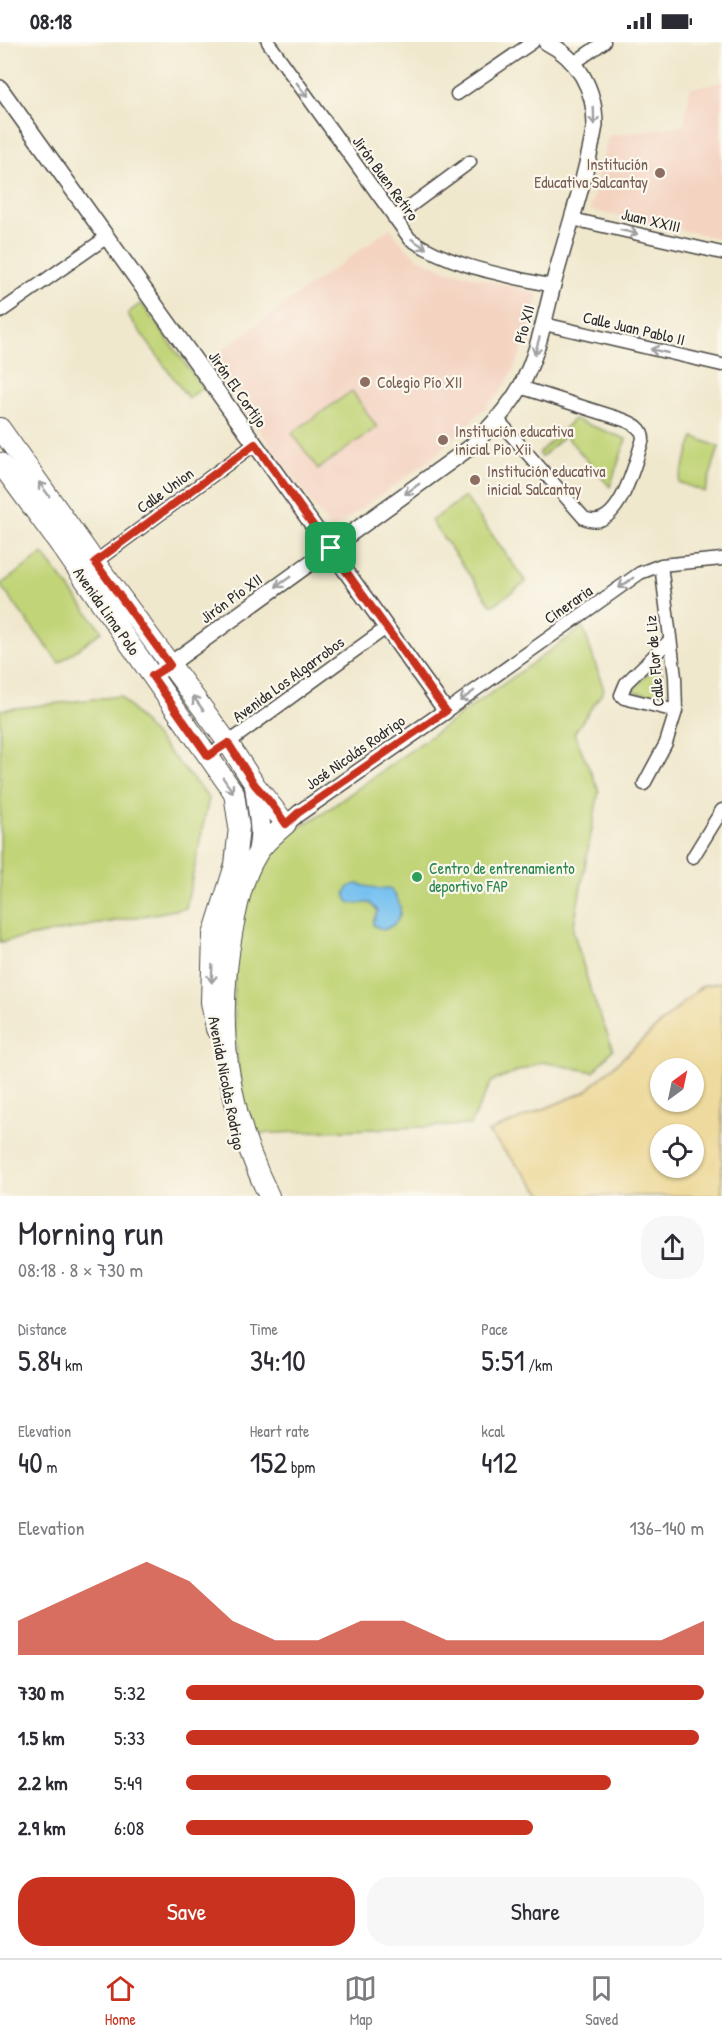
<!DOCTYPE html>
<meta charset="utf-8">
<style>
body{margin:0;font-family:"Patrick Hand",sans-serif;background:#f7f7f7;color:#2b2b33;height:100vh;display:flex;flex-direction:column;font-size:22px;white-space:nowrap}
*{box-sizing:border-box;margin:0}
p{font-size:20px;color:#7c7c81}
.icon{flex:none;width:33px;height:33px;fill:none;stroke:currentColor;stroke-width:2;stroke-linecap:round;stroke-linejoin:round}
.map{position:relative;height:1154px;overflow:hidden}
.drawer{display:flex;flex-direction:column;background:#fff;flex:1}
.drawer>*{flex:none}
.needle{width:39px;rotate:33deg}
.fabs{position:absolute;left:650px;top:1016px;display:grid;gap:12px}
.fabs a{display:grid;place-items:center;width:54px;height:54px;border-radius:50%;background:#fff;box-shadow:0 2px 4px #0004;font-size:30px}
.pin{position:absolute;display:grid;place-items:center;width:51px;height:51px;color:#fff;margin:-26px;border-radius:12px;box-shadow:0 3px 9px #0006}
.round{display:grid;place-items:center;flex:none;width:63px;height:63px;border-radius:24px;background:#f7f7f7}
.overview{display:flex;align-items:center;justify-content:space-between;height:102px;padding:0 18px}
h1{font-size:33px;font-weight:600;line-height:45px}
.figures{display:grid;grid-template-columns:repeat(3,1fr);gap:9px;height:102px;padding:6px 18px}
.figures div{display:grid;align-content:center}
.figures b{font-size:30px;font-weight:600}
.figures small{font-size:16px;font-weight:400}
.figures p{font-size:16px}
.chart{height:168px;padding:12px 18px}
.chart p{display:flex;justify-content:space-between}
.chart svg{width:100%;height:108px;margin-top:6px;fill:#c8321e;opacity:.7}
.button{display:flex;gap:12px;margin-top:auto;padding:12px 18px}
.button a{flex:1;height:69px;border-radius:24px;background:#c8321e;color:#fff;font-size:24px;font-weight:600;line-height:69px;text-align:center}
.button a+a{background:#f7f7f7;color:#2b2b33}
ul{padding:0 18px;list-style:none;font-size:20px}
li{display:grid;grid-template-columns:96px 72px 1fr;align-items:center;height:45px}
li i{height:15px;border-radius:8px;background:#c8321e}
.status{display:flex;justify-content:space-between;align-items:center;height:42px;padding:0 30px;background:#fff;direction:ltr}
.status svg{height:16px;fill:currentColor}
.dock{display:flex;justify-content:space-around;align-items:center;height:84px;border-top:2px solid #e1e1e2;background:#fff;font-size:16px;color:#7c7c81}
.dock a{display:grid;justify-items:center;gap:3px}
.dock .selected{color:#c8321e}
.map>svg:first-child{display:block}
.built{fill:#f4d3c1}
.green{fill:#c1d477;stroke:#768051;stroke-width:1.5}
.sand{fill:#eeda9e;stroke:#8c8264;stroke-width:1.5;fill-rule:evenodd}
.water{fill:#77c1f0;stroke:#51768e;stroke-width:1.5}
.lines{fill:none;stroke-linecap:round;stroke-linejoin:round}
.minor-casing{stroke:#494743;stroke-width:15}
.tertiary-casing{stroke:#494743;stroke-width:18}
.primary-casing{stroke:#494743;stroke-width:22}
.minor{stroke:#fff;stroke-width:12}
.tertiary{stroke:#fff;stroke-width:15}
.primary{stroke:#fff;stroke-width:20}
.oneway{stroke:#a0a0a0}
.route-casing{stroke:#fff;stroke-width:12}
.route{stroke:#c8321e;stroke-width:8}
.education-dot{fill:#8d6e63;stroke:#fbf7ec;stroke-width:2}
.leisure-dot{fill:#2e9e5b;stroke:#fbf7ec;stroke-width:2}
.labels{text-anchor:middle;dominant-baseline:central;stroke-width:4.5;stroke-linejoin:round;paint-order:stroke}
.education-label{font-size:16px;fill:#785e54;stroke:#fbf7ec;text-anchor:start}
.street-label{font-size:16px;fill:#2b2b2b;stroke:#fbf7ec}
.leisure-label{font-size:16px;fill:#27864d;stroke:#fbf7ec;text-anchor:start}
</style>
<div class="status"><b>08:18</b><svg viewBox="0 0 49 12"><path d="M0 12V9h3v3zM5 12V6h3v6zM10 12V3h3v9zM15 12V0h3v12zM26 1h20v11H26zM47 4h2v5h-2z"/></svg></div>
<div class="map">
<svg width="722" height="1154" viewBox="0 0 722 1154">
<rect width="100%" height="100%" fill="#fbf7ec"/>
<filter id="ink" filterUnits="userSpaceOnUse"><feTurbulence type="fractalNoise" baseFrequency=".0167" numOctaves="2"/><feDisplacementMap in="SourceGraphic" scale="12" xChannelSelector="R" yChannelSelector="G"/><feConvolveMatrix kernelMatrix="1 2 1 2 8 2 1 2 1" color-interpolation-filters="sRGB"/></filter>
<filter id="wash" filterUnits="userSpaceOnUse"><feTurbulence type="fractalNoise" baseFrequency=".008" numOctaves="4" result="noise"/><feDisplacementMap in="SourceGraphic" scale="24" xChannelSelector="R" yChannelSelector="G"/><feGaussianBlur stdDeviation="1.35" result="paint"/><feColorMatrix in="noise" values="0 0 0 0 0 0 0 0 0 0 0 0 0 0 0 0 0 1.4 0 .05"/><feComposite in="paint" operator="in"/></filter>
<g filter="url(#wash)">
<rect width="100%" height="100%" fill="#f0e8cd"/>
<path class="built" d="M722,40V197L590,168L608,94L684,83L690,46Z
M390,186L404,204L418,216L439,226L535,250L537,255L527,295L514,327L499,352L432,417L331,488L208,318Z"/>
<path class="green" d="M141,261L203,346L188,356L127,272Z
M352,349L377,385L318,427L292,391Z
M574,377L626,397L610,445L565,393L542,415L540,414L539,411Z
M694,395L719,405L705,450L678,440Z
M465,455L526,540L492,564L431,479Z
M43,512L102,589L59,621L0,543Z
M583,585L604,648L574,691L599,749L573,888L591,950L613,1007L594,1030L542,1020L492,1039L470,1083L251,1092L240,1050L235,994L234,949L237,877L262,816L287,792L322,772Z
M660,619L665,655L632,649Z
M120,654L209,756L186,866L0,900V668Z"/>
<path class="sand" d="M722,940V1154H544L488,1090L585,1050L702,944ZM660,1026H693V1059H660ZM660,1092H693V1125H660Z"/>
<path class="water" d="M358,842L376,847L389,846C404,861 406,880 383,888L373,883V879L378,869L370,861H350C341,852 347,843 358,842Z"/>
</g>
<g filter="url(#ink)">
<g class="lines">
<g class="minor-casing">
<path id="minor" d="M268,0L410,197C452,225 504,233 553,244
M574,21L604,0
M457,52L533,0
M394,176L470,120
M572,177L722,211
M0,270L107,195
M544,282L722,323
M498,378L584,476C619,493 635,420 643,397C643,386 634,382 624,378L520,345
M95,520L255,402
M669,599L626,641L621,653L624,656L676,669
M446,669L640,531L661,523L722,517
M208,714L228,701L386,586
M644,742L666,701L676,669L675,635L661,523
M693,815L722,768"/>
</g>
<g class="tertiary-casing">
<path id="tertiary" d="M0,46L446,669L299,771L286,782
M162,628L472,404C490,385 508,367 521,344C538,312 544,278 553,243C567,190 586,137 595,83C595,47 578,16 546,0"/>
</g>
<g class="primary-casing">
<path id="primary" d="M0,386L95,520L228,701L255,743L286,782C276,791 264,800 257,812C243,835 238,860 233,886C215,982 226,1066 269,1154
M0,421L64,508L234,751L239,785L235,823L213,893L211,960L216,987
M255,743C257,768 264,785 258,810"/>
</g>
<use href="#minor" class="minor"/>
<use href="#tertiary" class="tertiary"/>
<use href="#primary" class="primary"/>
</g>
<defs><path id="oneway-shaft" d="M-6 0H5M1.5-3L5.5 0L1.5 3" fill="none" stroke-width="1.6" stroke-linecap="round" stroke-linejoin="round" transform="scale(1.5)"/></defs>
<g class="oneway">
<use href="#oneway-shaft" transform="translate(302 48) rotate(54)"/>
<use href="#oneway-shaft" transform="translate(594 74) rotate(88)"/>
<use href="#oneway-shaft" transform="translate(629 190) rotate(13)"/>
<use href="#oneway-shaft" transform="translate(419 202) rotate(33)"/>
<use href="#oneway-shaft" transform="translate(537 304) rotate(106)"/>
<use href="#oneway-shaft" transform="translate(659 309) rotate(-167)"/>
<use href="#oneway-shaft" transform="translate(44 447) rotate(-126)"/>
<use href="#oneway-shaft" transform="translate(412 447) rotate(144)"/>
<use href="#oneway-shaft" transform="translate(283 540) rotate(145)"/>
<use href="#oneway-shaft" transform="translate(626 541) rotate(145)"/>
<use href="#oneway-shaft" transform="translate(467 654) rotate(144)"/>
<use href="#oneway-shaft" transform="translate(198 661) rotate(-126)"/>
<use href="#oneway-shaft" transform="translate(228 743) rotate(55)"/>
<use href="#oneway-shaft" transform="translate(212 932) rotate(92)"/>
</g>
</g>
<g class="lines" filter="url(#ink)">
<g class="route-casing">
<path id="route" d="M255,402L446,669L298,771L286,782L270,760L255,743L228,701L208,714L152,634L170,623L95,520Z"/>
</g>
<use href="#route" class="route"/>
</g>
<g class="education-dot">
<circle cx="660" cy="131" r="6"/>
<circle cx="365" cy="340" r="6"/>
<circle cx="443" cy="398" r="6"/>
<circle cx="475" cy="438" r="6"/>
</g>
<circle class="leisure-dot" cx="417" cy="835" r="6"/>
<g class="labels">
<g class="education-label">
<text x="648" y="122" text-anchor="end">Institución<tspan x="648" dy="18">Educativa Salcantay</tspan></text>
<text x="377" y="340">Colegio Pío XII</text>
<text x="455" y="389">Institución educativa<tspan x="455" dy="18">inicial Pio Xii</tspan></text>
<text x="487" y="429">Institución educativa<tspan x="487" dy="18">inicial Salcantay</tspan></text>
</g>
<g class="street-label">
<text transform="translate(386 136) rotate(54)">Jirón Buen Retiro</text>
<text transform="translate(651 178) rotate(13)">Juan XXIII</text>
<text transform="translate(524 282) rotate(-75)">Pío XII</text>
<text transform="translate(634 286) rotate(13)">Calle Juan Pablo II</text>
<text transform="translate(238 347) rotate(55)">Jirón El Cortijo</text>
<text transform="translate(165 448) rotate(-36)">Calle Union</text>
<text transform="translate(231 556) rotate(-36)">Jirón Pío XII</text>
<text transform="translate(568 562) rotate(-35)">Cineraria</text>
<text transform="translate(107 569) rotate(55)">Avenida Lima Polo</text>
<text transform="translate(654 619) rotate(-95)">Calle Flor de Liz</text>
<text transform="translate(288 637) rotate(-36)">Avenida Los Algarrobos</text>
<text transform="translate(355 710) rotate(-35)">José Nicolás Rodrigo</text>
<text transform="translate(227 1041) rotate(79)">Avenida Nicolàs Rodrigo</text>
</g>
<g class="leisure-label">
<text x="429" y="826">Centro de entrenamiento<tspan x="429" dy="18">deportivo FAP</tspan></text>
</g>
</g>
</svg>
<div class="fabs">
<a><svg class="needle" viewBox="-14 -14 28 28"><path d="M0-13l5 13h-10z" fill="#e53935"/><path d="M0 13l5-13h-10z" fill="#7c7c81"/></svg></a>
<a><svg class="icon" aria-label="locate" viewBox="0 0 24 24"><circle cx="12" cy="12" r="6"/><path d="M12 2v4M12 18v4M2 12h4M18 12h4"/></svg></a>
</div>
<div class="pin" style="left:331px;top:506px;background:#1e9e55"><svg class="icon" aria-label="arrive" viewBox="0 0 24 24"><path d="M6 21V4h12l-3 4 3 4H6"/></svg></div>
</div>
<section class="drawer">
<div class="overview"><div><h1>Morning run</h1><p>08:18 · 8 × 730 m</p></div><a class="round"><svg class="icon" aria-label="share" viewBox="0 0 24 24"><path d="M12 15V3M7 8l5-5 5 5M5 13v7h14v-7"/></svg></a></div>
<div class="figures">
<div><p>Distance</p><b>5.84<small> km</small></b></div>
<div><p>Time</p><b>34:10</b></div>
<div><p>Pace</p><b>5:51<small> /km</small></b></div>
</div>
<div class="figures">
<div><p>Elevation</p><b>40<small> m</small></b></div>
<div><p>Heart rate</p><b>152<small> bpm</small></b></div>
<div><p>kcal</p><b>412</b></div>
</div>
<div class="chart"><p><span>Elevation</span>136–140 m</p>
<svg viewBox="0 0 160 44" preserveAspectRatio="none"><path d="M0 44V30L10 22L20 14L30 6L40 14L50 30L60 38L70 38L80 30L90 30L100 38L110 38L120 38L130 38L140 38L150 38L160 30V44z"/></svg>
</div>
<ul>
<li><b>730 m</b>5:32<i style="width:100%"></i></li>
<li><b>1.5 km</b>5:33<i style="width:99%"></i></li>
<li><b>2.2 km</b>5:49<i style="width:82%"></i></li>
<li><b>2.9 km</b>6:08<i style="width:67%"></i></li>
</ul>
<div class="button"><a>Save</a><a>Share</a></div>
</section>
<nav class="dock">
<a class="selected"><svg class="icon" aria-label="home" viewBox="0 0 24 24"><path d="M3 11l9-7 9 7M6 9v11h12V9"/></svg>Home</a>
<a><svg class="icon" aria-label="map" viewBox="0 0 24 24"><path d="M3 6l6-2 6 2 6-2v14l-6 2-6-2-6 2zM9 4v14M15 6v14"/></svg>Map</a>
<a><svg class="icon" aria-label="saved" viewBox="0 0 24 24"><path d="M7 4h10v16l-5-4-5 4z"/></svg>Saved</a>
</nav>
